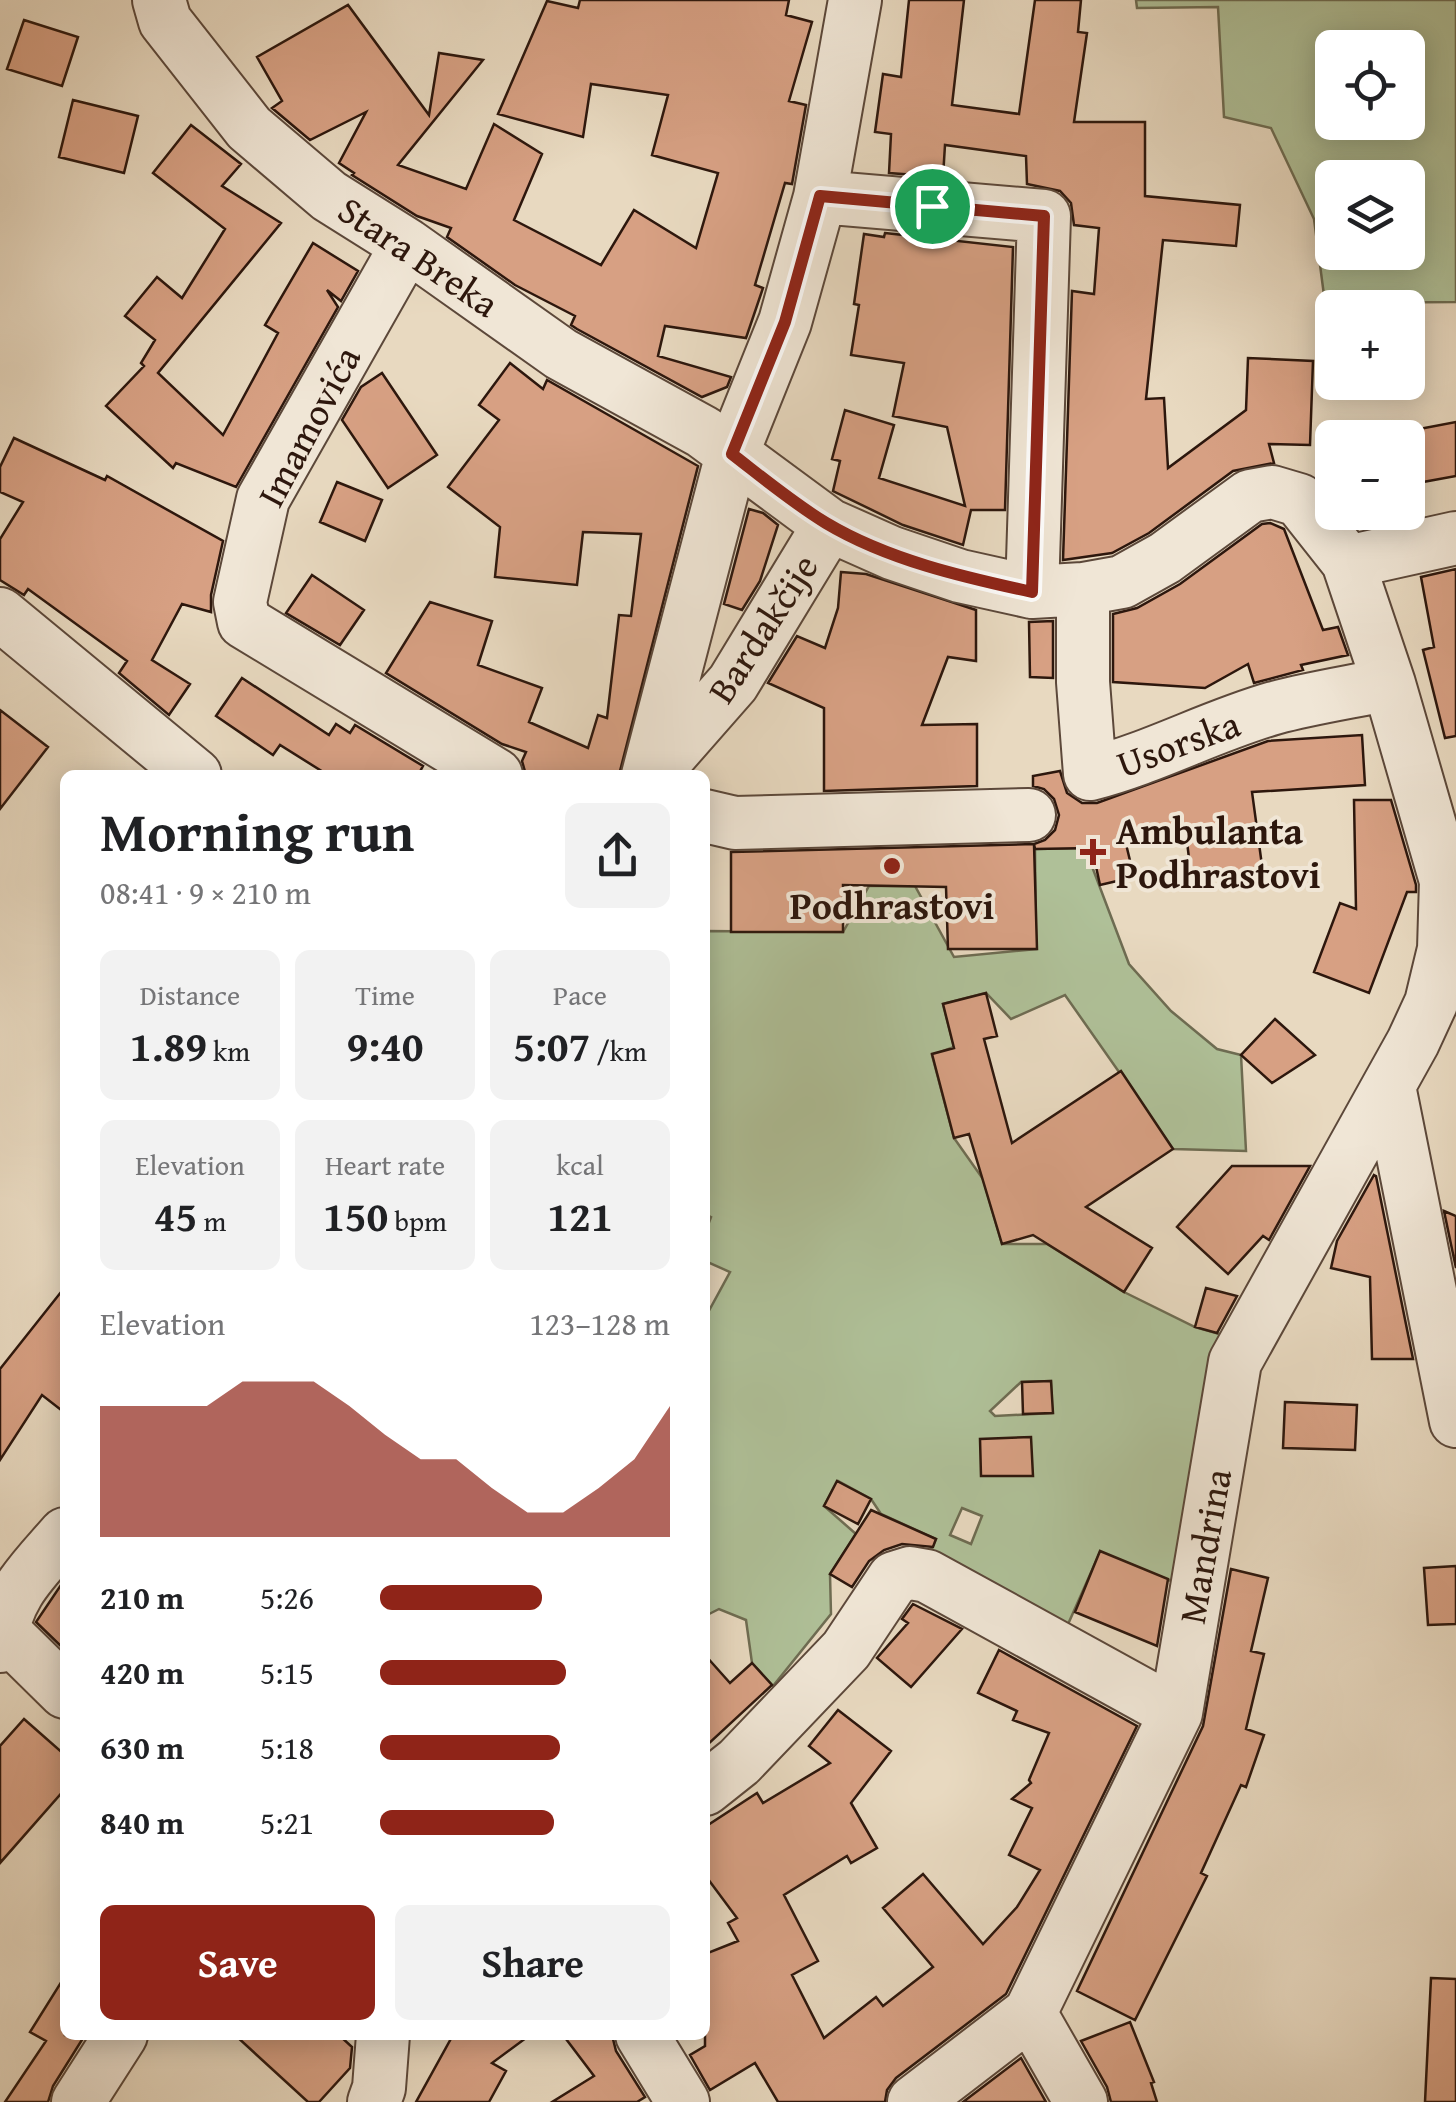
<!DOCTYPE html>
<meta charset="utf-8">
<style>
body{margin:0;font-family:"Gentium Book Plus",serif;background:#f2f2f2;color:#202124;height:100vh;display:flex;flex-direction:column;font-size:38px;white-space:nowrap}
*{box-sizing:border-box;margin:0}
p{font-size:32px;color:#757577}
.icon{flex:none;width:55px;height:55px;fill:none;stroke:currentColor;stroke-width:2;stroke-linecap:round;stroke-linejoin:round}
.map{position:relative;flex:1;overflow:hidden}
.panel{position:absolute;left:60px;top:770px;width:650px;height:1270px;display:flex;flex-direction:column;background:#fff;border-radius:15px;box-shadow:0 5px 25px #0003}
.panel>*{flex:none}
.controls{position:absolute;left:1315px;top:30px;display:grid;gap:20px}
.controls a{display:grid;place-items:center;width:110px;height:110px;border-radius:15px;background:#fff;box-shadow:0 5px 25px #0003;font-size:50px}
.pin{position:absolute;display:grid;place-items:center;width:85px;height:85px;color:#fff;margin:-42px;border:5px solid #fff;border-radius:50%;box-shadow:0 2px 10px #0007}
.round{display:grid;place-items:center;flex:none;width:105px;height:105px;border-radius:15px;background:#f2f2f2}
.summary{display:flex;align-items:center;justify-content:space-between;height:170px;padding:0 40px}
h1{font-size:55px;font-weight:700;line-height:75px}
.stats{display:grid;grid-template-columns:repeat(3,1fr);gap:15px;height:170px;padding:10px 40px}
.stats div{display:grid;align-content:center;border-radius:15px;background:#f2f2f2;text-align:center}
.stats b{font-size:42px;font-weight:700}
.stats small{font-size:28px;font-weight:400}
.stats p{font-size:28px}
.chart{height:280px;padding:20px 40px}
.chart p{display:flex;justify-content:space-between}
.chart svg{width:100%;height:180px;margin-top:10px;fill:#8f2418;opacity:.7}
.cta{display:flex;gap:20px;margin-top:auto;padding:20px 40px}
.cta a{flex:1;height:115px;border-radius:15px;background:#8f2418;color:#fff;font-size:40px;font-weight:700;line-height:115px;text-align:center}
.cta a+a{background:#f2f2f2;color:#202124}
ul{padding:0 40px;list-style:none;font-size:32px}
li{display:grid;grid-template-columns:160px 120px 1fr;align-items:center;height:75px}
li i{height:25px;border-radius:12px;background:#8f2418}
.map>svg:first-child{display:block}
.green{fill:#afc098;stroke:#6e6c52;stroke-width:2.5;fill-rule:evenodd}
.building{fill:#d7a083;stroke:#2d170d;stroke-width:2.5}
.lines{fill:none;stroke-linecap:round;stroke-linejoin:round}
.minor-casing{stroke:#5c483a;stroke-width:56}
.minor{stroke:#f0e6d6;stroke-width:52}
.route-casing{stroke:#fff;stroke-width:20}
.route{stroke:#8f2418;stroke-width:12}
.poi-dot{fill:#8f2418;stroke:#f0e6d6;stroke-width:4}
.labels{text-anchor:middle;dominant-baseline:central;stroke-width:8;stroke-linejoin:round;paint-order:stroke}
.street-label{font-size:38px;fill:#2d170d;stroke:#f0e6d6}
.poi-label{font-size:38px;font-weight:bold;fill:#2d170d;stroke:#f0e6d6;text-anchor:start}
</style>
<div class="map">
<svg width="1456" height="2102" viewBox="0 0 1456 2102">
<rect width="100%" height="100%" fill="#e8d9c0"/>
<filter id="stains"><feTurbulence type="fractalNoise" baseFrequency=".002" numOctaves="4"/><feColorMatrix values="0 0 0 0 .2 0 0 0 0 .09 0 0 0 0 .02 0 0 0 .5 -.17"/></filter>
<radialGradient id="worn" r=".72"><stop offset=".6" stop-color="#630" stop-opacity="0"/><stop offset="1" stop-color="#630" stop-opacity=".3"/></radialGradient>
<path class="green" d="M1136,0H1456V302L1325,303L1314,219L1271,128L1224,117L1218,7L1137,8ZM1332,48H1408V122H1332ZM1332,178H1408V252H1332Z
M1085,848L1129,964L1171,1011L1217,1049L1241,1055L1246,1151L1173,1149L1065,995L1011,1019L986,993L943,1004L954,1047L932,1055L954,1138L983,1179L1002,1244H1047L1124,1292L1195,1327L1230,1337L1176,1583L1100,1552L1065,1631L924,1564L936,1539L881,1514L871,1499L838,1481L824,1506L856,1534L830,1574L831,1614L773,1686L752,1663L746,1620L719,1609L705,1616V1318L730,1272L705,1261V1233L711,1217L705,1214V931L843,932L869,886H915L954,957L1036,949L1035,849ZM1051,1381L1052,1413L995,1416L990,1411L1021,1382ZM962,1508L982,1516L971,1544L950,1535Z"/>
<path class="building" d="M580,0H789L786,15L812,22L789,101L806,105L792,184L785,183L755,285L763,288L746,338L665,326L658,356L731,377L727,387L702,397L577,329L571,325L575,316L515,285L447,237L451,228L417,216L352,175L354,173L339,163L366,112L310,140L272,108L282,101L257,57L348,5L429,115L439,53L483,60L398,165L466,189L494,124L542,154L514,220L601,265L634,210L696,248L718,173L652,155L668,95L591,84L583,137L498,114L547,1L578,8Z
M909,0H964L952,105L1019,114L1035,0H1081L1078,32L1087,33L1074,122H1145V196L1240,205L1236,246L1163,240L1146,399L1164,398L1168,468L1246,410L1248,358L1313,361L1310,445L1269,444L1274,463L1233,471L1149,533L1112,553L1063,560L1072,291L1094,294L1099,228L1074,225L1071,203L1060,191L1027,184L1026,156L945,145L943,177L889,173L891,134L875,132L883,74L901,77Z
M24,20L78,37L62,86L7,69Z
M73,100L138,116L124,173L59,157Z
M191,125L241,164L222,186L281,223L158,373L223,435L278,333L265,325L313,243L358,271L341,301L327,290L338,307L236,487L176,463L173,468L106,406L144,366L141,363L155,340L125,316L157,277L182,298L225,229L153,173Z
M885,233L1013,247L1005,510H971L963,545L903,525L833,491L840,461L832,459L845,410L894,425L879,478L965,506L947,427L893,416L904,363L851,355L859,305L854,304L864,234L884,237Z
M510,363L543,389L547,380L698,466L619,775H526L522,761L526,752L502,744L386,673L430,602L492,621L478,665L542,688L529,722L588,748L598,715L607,718L619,615L631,616L641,534L583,532L577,585L495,577L500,527L448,487L499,420L479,405Z
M382,373L437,455L388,488L342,420L361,387Z
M1456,422V476L1423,482L1414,430Z
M14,438L105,480L107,476L223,541L211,595V612L182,604L152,660L190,684L169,715L119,673L127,661L28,589L24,595L0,580V539L23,502L0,492V467Z
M337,482L382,500L365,541L320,522Z
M749,509L763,513L778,525L760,581L742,610L724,604Z
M1270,523L1284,529L1323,630L1338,627L1348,655L1301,665L1303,670L1254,683L1248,664L1205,688L1113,682V614L1137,608L1180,584L1262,524Z
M1456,569V736L1445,738L1423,650L1434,647L1421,577Z
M841,572L866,574L976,610V661L948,657L922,725L977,724V786L824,791V708L768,683L797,636L825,648L838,608Z
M312,575L364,610L340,645L286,613Z
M1053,621V678L1030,677L1029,622Z
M242,678L329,735L336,724L350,733L355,725L423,766L418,775H328L280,745L273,755L216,716Z
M0,710L48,747L0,809Z
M1362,735L1365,785L1252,792L1263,873L1192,882L1186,834L1126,844L1134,877L1100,885L1092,848L1035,849L1034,844L1045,840L1055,830L1059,815L1054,799L1044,789L1033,786V776L1060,771L1067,793L1082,803H1097L1268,741Z
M1354,800H1391L1416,885V892H1407L1369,993L1314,972L1340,903L1356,909Z
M1034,844L1037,949H948L946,887L843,885V932H731V852Z
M986,993L997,1036L984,1039L1012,1143L1121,1071L1173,1149L1086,1207L1152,1248L1124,1292L1033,1235L1002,1244L969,1134L954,1138L932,1054L954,1048L943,1004Z
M1275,1019L1315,1055L1272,1083L1241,1055Z
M1232,1166H1310L1269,1240L1263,1236L1228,1274L1177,1227Z
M1374,1175L1376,1176L1413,1359H1372L1370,1277L1331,1268L1337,1241Z
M1444,1211L1456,1216V1268Z
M65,1287V1413L42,1395L0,1460V1369Z
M1206,1288L1237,1296L1217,1333L1195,1327Z
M1051,1381L1053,1413L1023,1414L1022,1382Z
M1285,1402L1357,1405L1355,1450L1283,1448Z
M1031,1437L1033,1476H981L980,1439Z
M837,1481L871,1499L858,1524L824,1506Z
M871,1510L936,1539L933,1547L902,1544L884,1550L869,1561L852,1587L830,1574Z
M1100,1551L1168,1579L1157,1646L1075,1612Z
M1456,1566V1624L1428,1625L1424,1568Z
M1231,1569L1268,1578L1251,1651L1264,1654L1246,1729L1264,1735L1246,1787L1241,1785L1201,1873L1207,1876L1135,2020L1077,1991L1203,1726Z
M65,1579V1650L36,1622Z
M913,1604L962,1629L911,1687L877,1658L908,1623L902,1619Z
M999,1650L1137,1726L1006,1994L896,2078L887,2090L885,2102H778L755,2063L710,2090L690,2055L705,2046V1954L738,1941L728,1923L737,1918L705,1875V1827L757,1793L763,1803L830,1763L809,1746L838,1710L891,1751L851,1803L877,1848L851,1863L847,1856L784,1895L818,1961L792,1975L824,2038L876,1997L883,2006L933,1967L883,1908L923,1874L983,1944L1017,1907L1040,1870L1009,1855L1032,1808L1012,1799L1031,1783L1029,1780L1049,1733L1013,1720L1017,1711L978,1693Z
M705,1655L730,1683L752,1663L772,1685L705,1747Z
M24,1719L65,1755V1789L0,1863V1746Z
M65,1976V2035H85L53,2086L48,2102H5L46,2041L30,2032Z
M1431,1978L1456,1979V2102H1425Z
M1130,2022L1154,2082L1151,2083L1157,2102H1111L1107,2087L1081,2041Z
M235,2035H339L352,2047L350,2068L319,2102H308Z
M453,2035H530L492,2063L506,2071L489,2102H416Z
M563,2035H612L616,2051L645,2097L637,2102H552L594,2076Z
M1021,2058L1046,2102H963Z"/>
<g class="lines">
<g class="minor-casing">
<path id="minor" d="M159,0L165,21L249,128L329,196L407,245L561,354L703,432L829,525L892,553L960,576L1032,592L1083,589L1122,582L1165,558L1250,496L1272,492L1299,500L1348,562L1456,538
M820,197L1044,216L1032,592
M407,245L263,499L240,602L244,622L496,775
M1083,589V682L1090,774C1153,758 1211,726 1274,708C1311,698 1351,692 1389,684
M0,614L195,775
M655,772L733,683L829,525
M648,775L732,454L785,322L820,197L855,0
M705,816L735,823L1029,815
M1389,1086L1456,1421
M2,1630L65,1692
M0,1646C5,1595 33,1571 65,1534
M705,1789L739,1762L846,1650L894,1578L910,1573L927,1576L958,1593L1176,1713
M1030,2013L1081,2102
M642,2035L683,2102
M78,2102L121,2035
M374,2102L379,2088L383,2035
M914,2102L1030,2013L1176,1713L1235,1362L1413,1042L1431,1003L1444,949L1446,881L1389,684L1348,562"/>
</g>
<use href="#minor" class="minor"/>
</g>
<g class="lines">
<g class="route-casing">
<path id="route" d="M820,196L1044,216L1032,592C963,577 888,560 826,523C793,503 763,478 732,454L785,322Z"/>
</g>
<use href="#route" class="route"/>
</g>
<g class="poi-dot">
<path d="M1088 837h10v10h10v10h-10v10h-10v-10h-10v-10h10z"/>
<circle cx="892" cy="866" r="10"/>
</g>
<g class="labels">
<g class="street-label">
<text transform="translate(419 256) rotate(34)">Stara Breka</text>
<text transform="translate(308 426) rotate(-62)">Imamovića</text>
<text transform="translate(762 628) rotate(-57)">Bardakčije</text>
<text transform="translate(1178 743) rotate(-20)">Usorska</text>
<text transform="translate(1204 1546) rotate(-80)">Mandrina</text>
</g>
<g class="poi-label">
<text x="1116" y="830">Ambulanta<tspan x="1116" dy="44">Podhrastovi</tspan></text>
<text x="892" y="905" text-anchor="middle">Podhrastovi</text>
</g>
</g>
<rect width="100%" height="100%" filter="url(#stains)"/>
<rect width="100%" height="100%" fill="url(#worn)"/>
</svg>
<div class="controls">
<a><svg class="icon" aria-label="locate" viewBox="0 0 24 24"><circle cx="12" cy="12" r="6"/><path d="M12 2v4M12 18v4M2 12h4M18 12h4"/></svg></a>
<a><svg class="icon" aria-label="layers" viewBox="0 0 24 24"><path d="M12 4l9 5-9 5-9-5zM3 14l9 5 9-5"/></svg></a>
<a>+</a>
<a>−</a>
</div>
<div class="pin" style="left:932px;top:206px;background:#1e9e55"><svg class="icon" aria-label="arrive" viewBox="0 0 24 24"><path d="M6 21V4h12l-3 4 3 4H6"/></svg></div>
<section class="panel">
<div class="summary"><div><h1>Morning run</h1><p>08:41 · 9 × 210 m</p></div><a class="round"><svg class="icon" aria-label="share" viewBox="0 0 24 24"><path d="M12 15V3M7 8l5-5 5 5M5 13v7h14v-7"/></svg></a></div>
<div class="stats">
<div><p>Distance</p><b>1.89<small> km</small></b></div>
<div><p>Time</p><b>9:40</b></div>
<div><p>Pace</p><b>5:07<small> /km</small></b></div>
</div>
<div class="stats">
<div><p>Elevation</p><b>45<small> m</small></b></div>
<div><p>Heart rate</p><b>150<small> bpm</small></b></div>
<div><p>kcal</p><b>121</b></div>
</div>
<div class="chart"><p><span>Elevation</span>123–128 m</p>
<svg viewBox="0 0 160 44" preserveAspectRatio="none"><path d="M0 44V12L10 12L20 12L30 12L40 6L50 6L60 6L70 12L80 19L90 25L100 25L110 32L120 38L130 38L140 32L150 25L160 12V44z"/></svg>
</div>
<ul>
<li><b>210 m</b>5:26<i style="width:56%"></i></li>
<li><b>420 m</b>5:15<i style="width:64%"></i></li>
<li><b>630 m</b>5:18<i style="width:62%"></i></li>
<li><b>840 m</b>5:21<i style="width:60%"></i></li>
</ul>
<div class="cta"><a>Save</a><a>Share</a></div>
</section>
</div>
